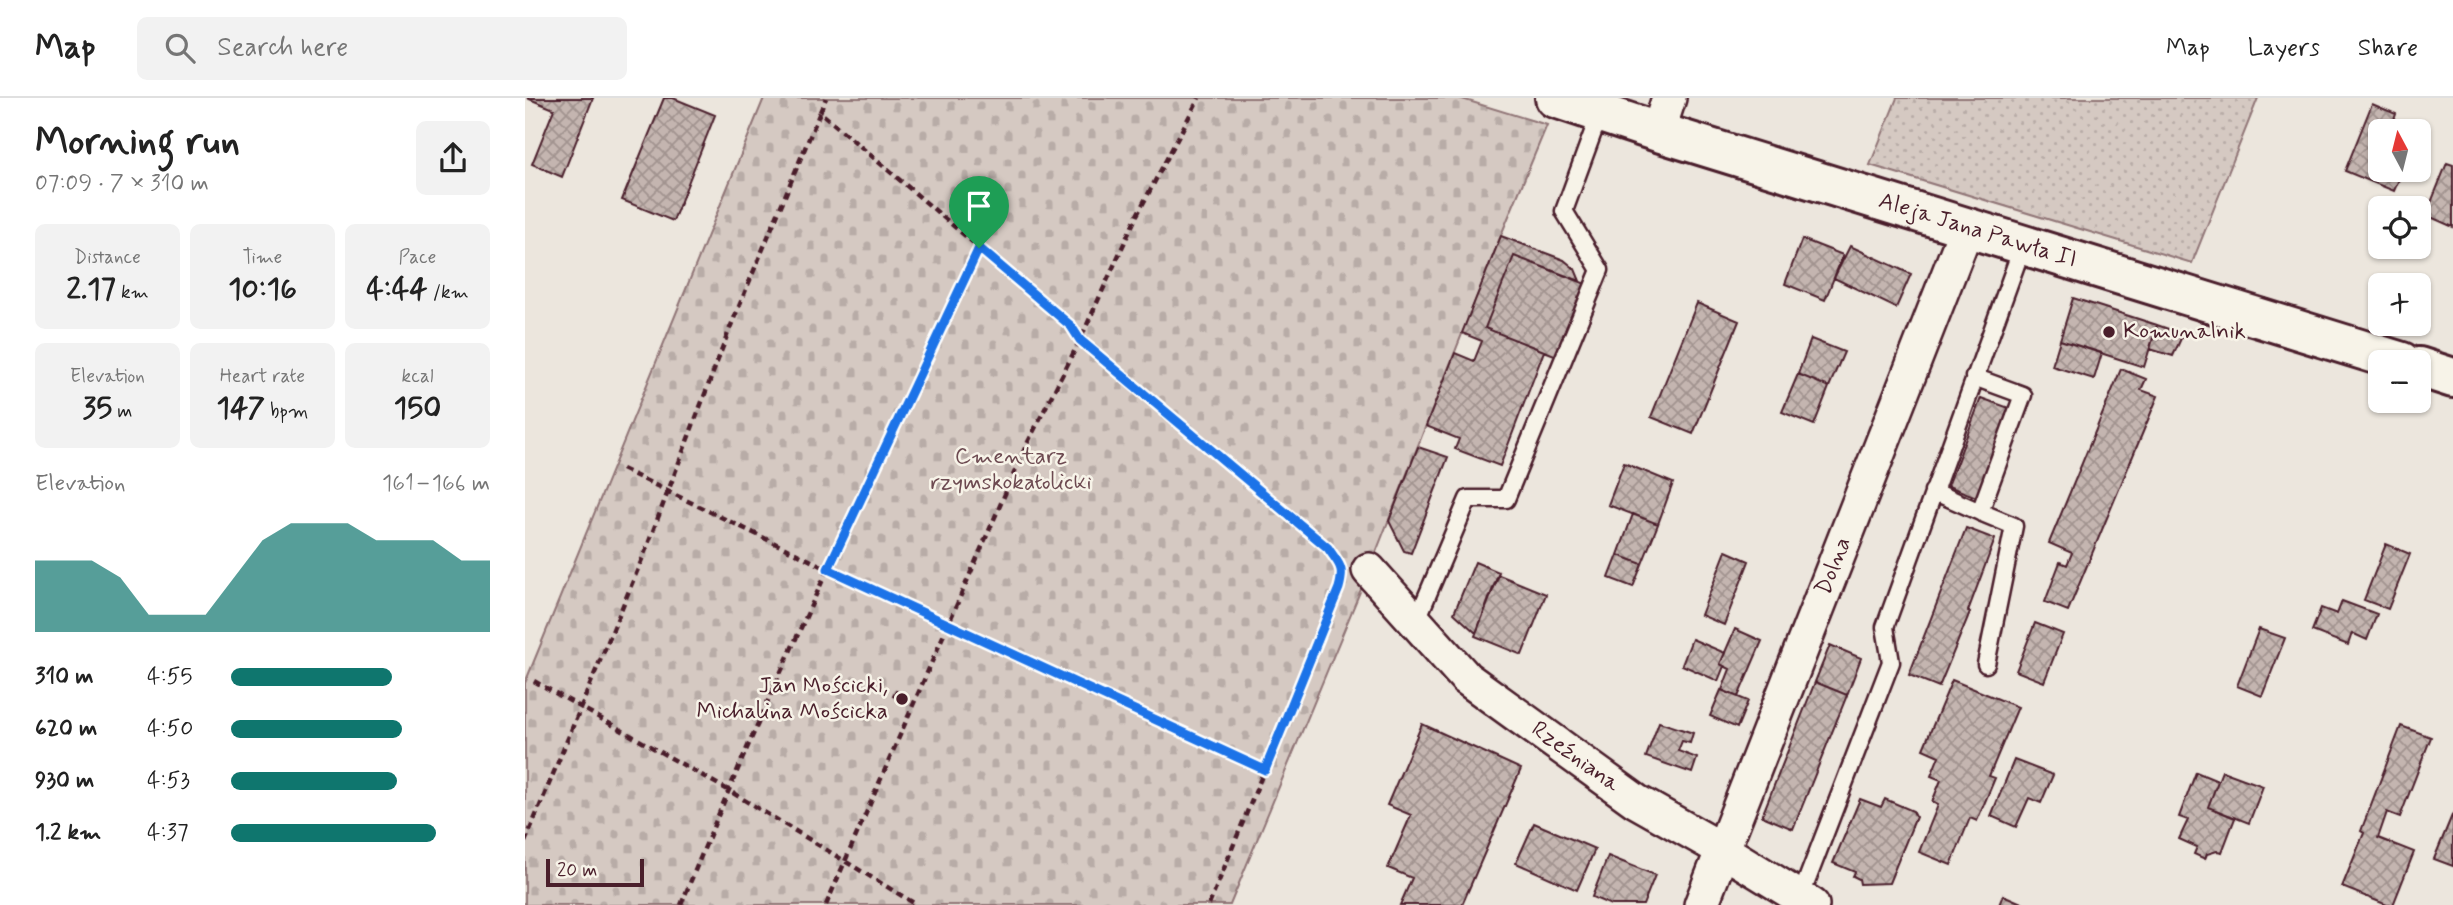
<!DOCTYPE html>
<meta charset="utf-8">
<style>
body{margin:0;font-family:Mynerve,sans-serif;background:#f2f2f2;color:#222;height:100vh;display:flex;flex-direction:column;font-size:26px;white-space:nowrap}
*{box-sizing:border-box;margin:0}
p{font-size:23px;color:#767676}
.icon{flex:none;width:38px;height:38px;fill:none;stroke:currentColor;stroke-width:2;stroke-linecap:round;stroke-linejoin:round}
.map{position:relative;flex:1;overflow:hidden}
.drawer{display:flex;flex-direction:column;background:#fff;width:525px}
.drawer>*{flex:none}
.needle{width:46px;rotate:353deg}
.controls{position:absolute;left:1843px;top:21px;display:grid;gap:14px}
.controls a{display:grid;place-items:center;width:63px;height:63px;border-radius:10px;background:#fff;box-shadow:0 2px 5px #0004;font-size:35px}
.scale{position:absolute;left:21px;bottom:18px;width:98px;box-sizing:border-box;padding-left:7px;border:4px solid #4a1f2b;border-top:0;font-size:19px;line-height:24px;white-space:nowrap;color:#4a1f2b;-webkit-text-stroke:5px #f7f3e8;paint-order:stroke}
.pin{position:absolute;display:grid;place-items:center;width:60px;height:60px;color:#fff;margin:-72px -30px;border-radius:50% 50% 50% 0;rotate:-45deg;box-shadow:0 0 7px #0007}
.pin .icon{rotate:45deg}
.round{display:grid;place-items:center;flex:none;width:74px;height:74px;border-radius:10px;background:#f2f2f2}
.head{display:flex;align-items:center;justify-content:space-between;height:119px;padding:0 35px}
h1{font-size:38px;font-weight:700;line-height:52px}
.metrics{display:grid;grid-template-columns:repeat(3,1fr);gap:10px;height:119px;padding:7px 35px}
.metrics div{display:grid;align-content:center;border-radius:10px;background:#f2f2f2;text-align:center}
.metrics b{font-size:30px;font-weight:700}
.metrics small{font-size:19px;font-weight:400}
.metrics p{font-size:19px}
.chart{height:196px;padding:14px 35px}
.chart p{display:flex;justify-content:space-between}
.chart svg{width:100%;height:126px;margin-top:7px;fill:#0f766e;opacity:.7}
ul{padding:0 35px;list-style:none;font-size:23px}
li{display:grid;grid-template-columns:112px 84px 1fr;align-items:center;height:52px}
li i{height:18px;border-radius:9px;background:#0f766e}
header{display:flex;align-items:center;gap:42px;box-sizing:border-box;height:98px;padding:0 35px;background:#fff;border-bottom:2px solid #e0e0e0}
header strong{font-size:33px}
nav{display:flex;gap:38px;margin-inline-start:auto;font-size:24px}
.search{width:490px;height:63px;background:#f2f2f2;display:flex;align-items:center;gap:18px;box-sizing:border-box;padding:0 24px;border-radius:10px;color:#767676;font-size:26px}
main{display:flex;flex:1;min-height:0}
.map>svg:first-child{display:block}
.grass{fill:url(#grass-dots);stroke:#907476;stroke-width:2}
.cemetery{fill:url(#cemetery-stones);stroke:#907476;stroke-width:2}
.building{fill:url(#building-cross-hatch);stroke:#4a1f2b;stroke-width:2}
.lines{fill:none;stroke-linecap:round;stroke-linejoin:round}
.service-casing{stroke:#4a1f2b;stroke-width:21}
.minor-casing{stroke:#4a1f2b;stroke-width:38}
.tertiary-casing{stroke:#4a1f2b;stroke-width:44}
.path{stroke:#4a1f2b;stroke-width:4.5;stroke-dasharray:7 5;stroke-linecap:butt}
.service{stroke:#f7f3e8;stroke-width:16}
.minor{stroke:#f7f3e8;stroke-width:33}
.tertiary{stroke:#f7f3e8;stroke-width:38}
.route-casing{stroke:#fff;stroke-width:14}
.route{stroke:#1a73e8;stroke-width:9}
.poi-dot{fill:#4a1f2b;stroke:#f7f3e8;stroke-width:2.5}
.labels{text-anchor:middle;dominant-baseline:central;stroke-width:5;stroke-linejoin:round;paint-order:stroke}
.street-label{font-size:23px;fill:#4a1f2b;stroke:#f7f3e8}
.poi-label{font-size:23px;fill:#4a1f2b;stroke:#f7f3e8;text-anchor:start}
.park-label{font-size:23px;fill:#6d4a51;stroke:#f7f3e8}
</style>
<header>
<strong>Map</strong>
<div class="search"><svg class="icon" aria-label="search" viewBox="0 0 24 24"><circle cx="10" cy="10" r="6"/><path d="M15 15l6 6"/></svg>Search here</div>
<nav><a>Map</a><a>Layers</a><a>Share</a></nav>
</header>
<main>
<section class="drawer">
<div class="head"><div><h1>Morning run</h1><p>07:09 · 7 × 310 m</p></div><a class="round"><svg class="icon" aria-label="share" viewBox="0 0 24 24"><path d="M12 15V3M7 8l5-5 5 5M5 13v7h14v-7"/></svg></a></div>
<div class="metrics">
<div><p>Distance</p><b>2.17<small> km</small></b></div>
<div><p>Time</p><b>10:16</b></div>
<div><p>Pace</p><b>4:44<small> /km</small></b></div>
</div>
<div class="metrics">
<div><p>Elevation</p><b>35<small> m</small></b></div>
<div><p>Heart rate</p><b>147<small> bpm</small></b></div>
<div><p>kcal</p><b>150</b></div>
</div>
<div class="chart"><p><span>Elevation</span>161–166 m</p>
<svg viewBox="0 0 160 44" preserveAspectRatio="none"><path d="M0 44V19L10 19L20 19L30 25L40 38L50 38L60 38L70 25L80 12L90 6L100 6L110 6L120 12L130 12L140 12L150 19L160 19V44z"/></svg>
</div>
<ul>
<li><b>310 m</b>4:55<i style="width:62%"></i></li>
<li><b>620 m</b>4:50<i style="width:66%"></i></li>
<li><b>930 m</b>4:53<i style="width:64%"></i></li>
<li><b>1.2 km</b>4:37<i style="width:79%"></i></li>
</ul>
</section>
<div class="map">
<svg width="1928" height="807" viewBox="0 0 1928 807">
<defs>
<pattern id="grass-dots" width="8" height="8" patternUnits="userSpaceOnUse" patternTransform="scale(1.75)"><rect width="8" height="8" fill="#d5c9c2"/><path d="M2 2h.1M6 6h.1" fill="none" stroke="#b8aca7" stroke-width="1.8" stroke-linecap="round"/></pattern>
<pattern id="cemetery-stones" width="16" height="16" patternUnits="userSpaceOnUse" patternTransform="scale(1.75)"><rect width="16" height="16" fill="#d5c9c2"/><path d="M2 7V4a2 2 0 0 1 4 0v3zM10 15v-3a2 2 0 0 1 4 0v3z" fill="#b8aca7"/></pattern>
<pattern id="building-cross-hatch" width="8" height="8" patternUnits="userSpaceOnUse" patternTransform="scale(1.75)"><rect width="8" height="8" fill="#c4b5b0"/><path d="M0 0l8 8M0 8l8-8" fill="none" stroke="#a1938f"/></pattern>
</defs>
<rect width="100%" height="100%" fill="#ece6dd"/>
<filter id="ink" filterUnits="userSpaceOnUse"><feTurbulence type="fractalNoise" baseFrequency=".0143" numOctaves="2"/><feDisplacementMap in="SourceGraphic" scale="14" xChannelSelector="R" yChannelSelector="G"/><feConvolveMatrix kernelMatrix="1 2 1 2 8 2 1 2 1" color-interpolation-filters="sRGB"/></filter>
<g filter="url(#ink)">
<path class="grass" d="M1372,0H1733L1667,165L1345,67Z"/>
<path class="cemetery" d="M239,0H934L1022,27L976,137L844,472L705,807H0V585Z"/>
<path class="building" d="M2,0H68L37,79L7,66L29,11Z
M139,0H148L190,17L148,123L97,102Z
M1847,6L1871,16L1865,33H1855V72H1878L1869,93L1820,73Z
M1922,65L1928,67V129L1901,117Z
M976,138L1039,162L1050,171L1055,183L989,158L960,230L1019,253L975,368L930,351L934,341L901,328L930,255L949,263L957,243L937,235Z
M1277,141L1318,157L1300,202L1260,186Z
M1325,148L1386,176L1371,210L1309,180Z
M989,158L1061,186L1032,258L960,230Z
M1548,200L1632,227L1619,269L1535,242Z
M1172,205L1214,223L1168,336L1126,319Z
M1632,227L1658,236L1648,258L1625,251Z
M1286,241L1319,254L1304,289L1273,276Z
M1535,242L1577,255L1569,281L1527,268Z
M1596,271L1621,281L1616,292L1633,298L1543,513L1520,504L1535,464L1542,467L1547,455L1524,445Z
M1273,276L1304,289L1289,327L1257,314Z
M1456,300L1487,311L1454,400L1423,388Z
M893,349L923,359L886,455L879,453L864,423Z
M1099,365L1148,385L1133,426L1083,407Z
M1108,416L1133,426L1117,466L1093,457Z
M1441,430L1470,441L1443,513L1445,514L1414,589L1384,577Z
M1861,446L1885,456L1863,511L1839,502Z
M1201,453L1224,463L1199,527L1176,517Z
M1093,457L1117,466L1108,489L1084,480Z
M950,464L974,474L951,535L929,515Z
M974,477L1021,496L997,557L950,538Z
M1817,503L1852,516L1842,542L1827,535L1823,547L1787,533L1796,510L1812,516Z
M1510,525L1538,536L1519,584L1491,573Z
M1210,531L1237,543L1213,599L1197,592L1205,571L1195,566Z
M1734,531L1760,540L1737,598L1712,588Z
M1167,541L1200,555L1195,566L1199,568L1193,583L1157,567Z
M1305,547L1336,560L1322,597L1290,584Z
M1427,582L1493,609L1464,678L1470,680L1452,723L1445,720L1426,767L1394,754L1413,707L1407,704L1416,682L1406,678L1414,658L1398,651Z
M1290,584L1322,597L1268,731L1237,718Z
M1196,592L1223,603L1212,630L1185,618Z
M371,593L382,598L379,604L368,598Z
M1134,624L1168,635L1165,645L1157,643L1153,653L1172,660L1167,675L1121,659Z
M897,626L996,671L937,807H875L887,780L863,770L886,717L862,707Z
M1876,628L1906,639L1875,719L1862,714L1853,740L1889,754L1868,807H1862L1817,789L1839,735L1836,733Z
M1489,662L1528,677L1516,705L1504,700L1491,729L1466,718Z
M1697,673L1738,688L1724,725L1683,709Z
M1671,674L1693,683L1683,709L1710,720L1697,754L1692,753L1682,756L1680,761L1669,756L1672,749L1654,741L1663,722L1654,719Z
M1335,701L1356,709L1360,701L1388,713L1391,719L1364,785L1335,786L1334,781L1328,778L1330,774L1308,765Z
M1928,715V768L1909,761Z
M1009,725L1070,751L1052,792L991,765Z
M1083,758L1130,777L1118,807H1086L1067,799Z
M1478,797L1501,807H1474Z"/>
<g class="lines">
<g class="service-casing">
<path id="service" d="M1408,393L1455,414L1498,297L1449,279
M1455,414L1489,428L1461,566
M891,524L943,401H981L1075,172L1039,113L1075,15
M1275,800L1366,564L1360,529L1498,147"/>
</g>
<g class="minor-casing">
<g id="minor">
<path d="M1133,34L1144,0"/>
<path id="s1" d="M844,472L941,580L1111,703L1196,751L1287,807"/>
<path id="s2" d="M1176,807L1442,129"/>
</g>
</g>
<g class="tertiary-casing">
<g id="tertiary">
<path id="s3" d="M1030,0L1133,34L1877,264"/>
<path d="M1894,269L1928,280"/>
</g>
</g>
<path class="path" d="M295,14L301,0
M97,371L303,471L739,672
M9,583L203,692L392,807
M0,744L120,454L205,230L295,14L546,228L555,242L803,450L813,463
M156,807C246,584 352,367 454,150
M301,807L500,350L555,242L612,117L674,0
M684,807L815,487"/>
<use href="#service" class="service"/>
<use href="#minor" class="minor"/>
<use href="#tertiary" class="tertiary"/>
</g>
</g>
<g class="lines" filter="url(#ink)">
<g class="route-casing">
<path id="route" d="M454,150L546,228L555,242L803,450C814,467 820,468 814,490L740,672L303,471Z"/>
</g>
<use href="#route" class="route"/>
</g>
<g class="poi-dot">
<circle cx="1584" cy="234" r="7"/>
<circle cx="377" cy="601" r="7"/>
</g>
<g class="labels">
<g class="street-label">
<text stroke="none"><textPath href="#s3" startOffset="443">Aleja Jana Pawła II</textPath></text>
<text stroke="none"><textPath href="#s2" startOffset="364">Dolna</textPath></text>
<text stroke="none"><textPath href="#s1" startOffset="280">Rzeźniana</textPath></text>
</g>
<g class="poi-label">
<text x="1598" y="234">Komunalnik</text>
<text x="363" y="588" text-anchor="end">Jan Mościcki,<tspan x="363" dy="26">Michalina Mościcka</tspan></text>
</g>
<g class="park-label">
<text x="486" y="359">Cmentarz<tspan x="486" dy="26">rzymskokatolicki</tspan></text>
</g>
</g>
</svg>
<div class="controls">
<a><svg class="needle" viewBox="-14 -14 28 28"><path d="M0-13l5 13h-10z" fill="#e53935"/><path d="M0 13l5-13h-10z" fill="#767676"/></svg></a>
<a><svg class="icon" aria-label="locate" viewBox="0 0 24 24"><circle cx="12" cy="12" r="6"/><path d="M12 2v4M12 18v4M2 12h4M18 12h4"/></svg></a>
<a>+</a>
<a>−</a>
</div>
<div class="scale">20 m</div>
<div class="pin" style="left:454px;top:150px;background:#1e9e55"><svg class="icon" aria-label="arrive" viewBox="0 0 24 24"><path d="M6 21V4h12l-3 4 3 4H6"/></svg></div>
</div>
</main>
